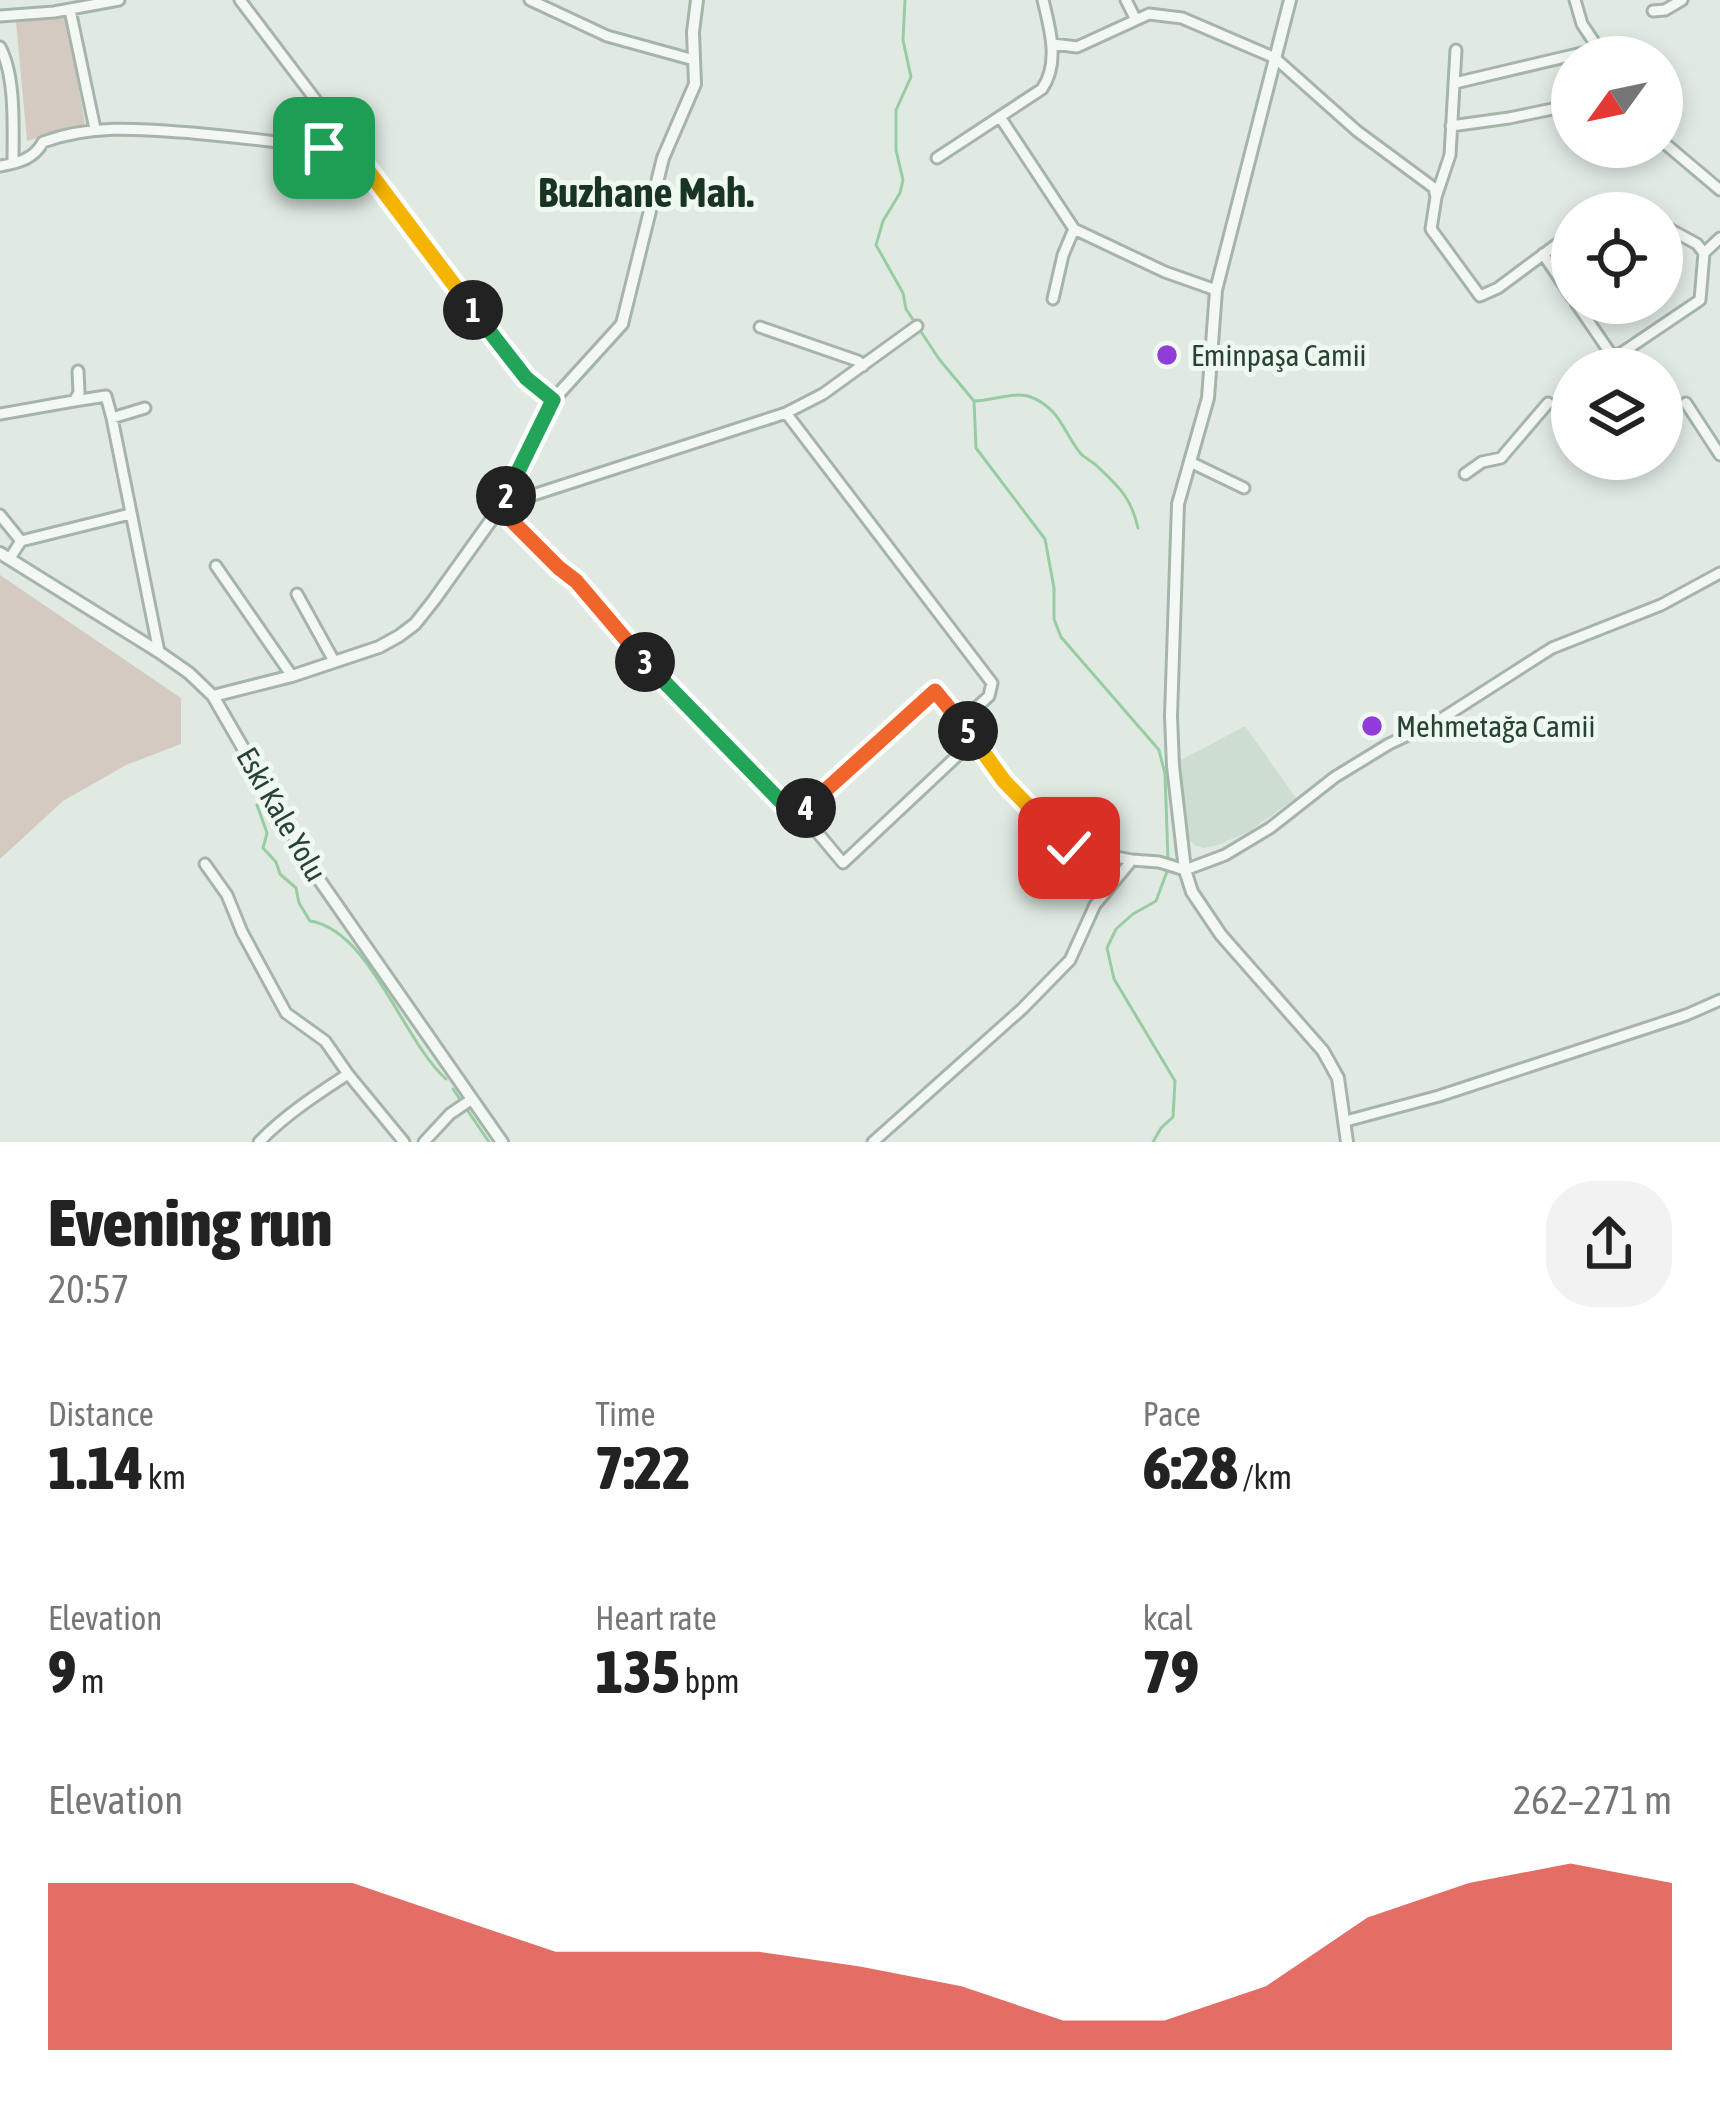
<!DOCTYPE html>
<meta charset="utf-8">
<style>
body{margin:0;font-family:"Asap Condensed",sans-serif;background:#f2f2f2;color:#222;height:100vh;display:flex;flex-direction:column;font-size:45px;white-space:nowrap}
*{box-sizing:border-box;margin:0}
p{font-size:39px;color:#767676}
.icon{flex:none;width:66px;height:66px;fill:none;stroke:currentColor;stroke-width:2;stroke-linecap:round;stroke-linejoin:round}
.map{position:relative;height:1142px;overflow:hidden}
.panel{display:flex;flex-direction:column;background:#fff;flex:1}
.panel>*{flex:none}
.needle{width:78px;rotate:237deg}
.buttons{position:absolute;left:1551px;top:36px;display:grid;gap:24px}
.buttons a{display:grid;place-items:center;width:132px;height:132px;border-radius:50%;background:#fff;box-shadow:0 6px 18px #0003;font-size:60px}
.pin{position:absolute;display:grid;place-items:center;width:102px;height:102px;color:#fff;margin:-51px;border-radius:24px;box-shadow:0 6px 18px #0006}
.km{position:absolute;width:60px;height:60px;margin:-30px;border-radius:50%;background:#222;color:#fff;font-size:33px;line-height:60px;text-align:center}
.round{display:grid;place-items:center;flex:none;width:126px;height:126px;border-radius:48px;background:#f2f2f2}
.overview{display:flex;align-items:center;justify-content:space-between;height:204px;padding:0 48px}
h1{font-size:66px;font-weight:800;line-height:90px}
.metrics{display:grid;grid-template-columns:repeat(3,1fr);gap:18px;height:204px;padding:12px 48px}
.metrics div{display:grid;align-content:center}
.metrics b{font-size:60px;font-weight:800}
.metrics small{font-size:33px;font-weight:400}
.metrics p{font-size:33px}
.chart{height:336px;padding:24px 48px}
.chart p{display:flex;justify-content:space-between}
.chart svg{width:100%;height:216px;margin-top:12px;fill:#d93025;opacity:.7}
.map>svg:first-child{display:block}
.built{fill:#ceddd2}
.green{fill:#d5cac1}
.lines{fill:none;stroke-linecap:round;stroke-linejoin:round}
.stream{stroke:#98cda4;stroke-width:3}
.minor-casing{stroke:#a5b5aa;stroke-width:15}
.tertiary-casing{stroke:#a5b5aa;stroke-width:16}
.minor{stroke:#f3f8f5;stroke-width:9}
.tertiary{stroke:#f3f8f5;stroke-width:10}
.split-1-casing{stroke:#fff;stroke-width:24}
.split-2-casing{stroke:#fff;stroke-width:24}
.split-3-casing{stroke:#fff;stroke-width:24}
.split-4-casing{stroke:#fff;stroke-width:24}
.split-5-casing{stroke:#fff;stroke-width:24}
.split-6-casing{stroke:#fff;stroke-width:24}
.split-1{stroke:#f5b400;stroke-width:15}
.split-2{stroke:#22a559;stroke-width:15}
.split-3{stroke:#f0652b;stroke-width:15}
.split-4{stroke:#22a559;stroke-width:15}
.split-5{stroke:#f0652b;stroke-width:15}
.split-6{stroke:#f5b400;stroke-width:15}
.poi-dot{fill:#913bd9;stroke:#f0f8f2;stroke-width:4.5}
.labels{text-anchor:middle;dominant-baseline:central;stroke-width:10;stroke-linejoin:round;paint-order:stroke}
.poi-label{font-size:30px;fill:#274331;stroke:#f0f8f2;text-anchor:start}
.street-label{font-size:30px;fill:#274331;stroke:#f0f8f2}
.district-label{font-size:42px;font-weight:bold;fill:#1a3423;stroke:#f0f8f2}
</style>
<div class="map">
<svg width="1720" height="1142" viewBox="0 0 1720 1142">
<rect width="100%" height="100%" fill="#e0eae3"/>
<path class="built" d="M1245,726L1296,798L1248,832L1218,845L1204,848L1196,846L1188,839L1177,762Z"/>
<path class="green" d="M63,17L67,19L85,124L27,141L16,22Z
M0,575L181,698V744L126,765L63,801L0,859Z"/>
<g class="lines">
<path class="stream" d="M905,0L903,40L911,77L896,110V150L903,180L900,193L883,221L876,245L903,293L906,309L939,359L974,401L976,448L1045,539L1054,588V619L1061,637L1159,750L1165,774L1168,860
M974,401C992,401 1015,391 1031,397C1061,409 1064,434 1081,454C1085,458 1093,462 1097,466C1119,487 1131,497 1138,528
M257,805L267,833L263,848L276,862L280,874L296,888L299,903L310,921C370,930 403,1041 446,1079
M453,1089L489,1142
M1153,1142L1161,1128L1173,1117L1175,1081L1114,979L1107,948L1116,929L1133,914L1156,901L1168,869"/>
<g class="minor-casing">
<path id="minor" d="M240,0L526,378L553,400
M530,0L607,36L694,60
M1126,0L1136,20
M1575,0L1582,24L1604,57
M70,10L95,129
M1653,11L1665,10L1682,0
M0,16L54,12L119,0
M1053,44L1077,47L1149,14L1182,18L1275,58L1357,131L1434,188L1436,197L1431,229L1480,296L1498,288L1572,233
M0,47C16,76 13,130 13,163
M1455,83L1599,49
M1000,117L1074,229L1165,272L1216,290
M1451,126L1509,118L1572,105
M340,134V141L335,146L324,148L357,159
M1662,141L1720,190
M937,158L1042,89C1060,63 1050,29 1043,0
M0,166C18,163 34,159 43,142C93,124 141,129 192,133C236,137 280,142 324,148
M1436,197L1450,155L1456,50
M1662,225L1697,244L1704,253
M1543,254L1572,297
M1053,299L1063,255L1074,229
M1576,303L1613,357
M917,326L823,394L786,413L533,495L499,509L576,581L668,689L792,813H801L843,863L974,740
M760,327L858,361L863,366
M1587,369L1623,352L1700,300L1704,253L1720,238
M74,401L106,396L112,418L145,408
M1686,403L1720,455
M786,413L992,683L989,696L961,722
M0,414L74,401L79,393L78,371
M112,418L159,652
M1190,462L1244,488
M1465,474L1482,462L1501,458L1548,403
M0,515L21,541
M10,558L21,541L130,514
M216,566L292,676
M297,594L334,661
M801,813L935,691L1004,781L1069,848L1132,860
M205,864L227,895L242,932L286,1013L325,1041L348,1074L404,1142
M1346,1121L1439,1096L1686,1015L1720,1000
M259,1142C285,1115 316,1095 348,1074
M424,1142L450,1114L472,1099
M873,1142L1022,1009L1070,960L1095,905L1132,860L1159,862L1185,870L1225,855L1270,828L1335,777L1389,744L1438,721L1552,648L1661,605L1720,573"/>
</g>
<g class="tertiary-casing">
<path id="tertiary" d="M1290,0L1216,290L1208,398L1178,504L1171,716L1173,766L1185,870L1192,892L1221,935L1323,1051L1338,1078L1347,1142
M0,553L159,652L189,673L213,696L318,878L502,1142
M213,696L292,676L379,647L399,636L415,624L434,600L499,509L553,400L622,324L663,158L695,84L693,32L697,0"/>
</g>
<use href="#minor" class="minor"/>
<use href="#tertiary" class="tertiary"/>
</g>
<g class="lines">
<g class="split-1-casing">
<path id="split-1" d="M324,148L360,160L473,310"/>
</g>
<g class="split-2-casing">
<path id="split-2" d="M473,310L526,378L553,400L506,496"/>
</g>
<g class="split-3-casing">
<path id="split-3" d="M506,496L500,509L559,568L576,581L645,662"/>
</g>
<g class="split-4-casing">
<path id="split-4" d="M645,662L792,813H801L806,808"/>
</g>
<g class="split-5-casing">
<path id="split-5" d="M806,808L935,691L968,731"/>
</g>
<g class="split-6-casing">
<path id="split-6" d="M968,731L1004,781L1069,848"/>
</g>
<use href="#split-1" class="split-1"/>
<use href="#split-2" class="split-2"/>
<use href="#split-3" class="split-3"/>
<use href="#split-4" class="split-4"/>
<use href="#split-5" class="split-5"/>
<use href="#split-6" class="split-6"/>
</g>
<g class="poi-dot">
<circle cx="1167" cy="355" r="12"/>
<circle cx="1372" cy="726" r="12"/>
</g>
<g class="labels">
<g class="poi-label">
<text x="1191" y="355">Eminpaşa Camii</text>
<text x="1396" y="726">Mehmetağa Camii</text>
</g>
<g class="street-label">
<text transform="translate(282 814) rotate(60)">Eski Kale Yolu</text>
</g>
<g class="district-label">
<text x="646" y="192">Buzhane Mah.</text>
</g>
</g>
</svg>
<div class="buttons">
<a><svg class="needle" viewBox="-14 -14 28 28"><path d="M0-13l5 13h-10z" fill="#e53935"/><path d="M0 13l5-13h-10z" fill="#767676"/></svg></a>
<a><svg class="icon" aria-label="locate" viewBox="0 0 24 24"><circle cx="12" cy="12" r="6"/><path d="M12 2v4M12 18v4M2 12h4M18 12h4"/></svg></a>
<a><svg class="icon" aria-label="layers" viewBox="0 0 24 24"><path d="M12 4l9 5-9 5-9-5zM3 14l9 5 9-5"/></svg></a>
</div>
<div class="pin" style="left:324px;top:148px;background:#1e9e55"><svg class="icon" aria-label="arrive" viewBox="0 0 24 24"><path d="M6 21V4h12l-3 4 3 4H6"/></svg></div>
<div class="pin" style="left:1069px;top:848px;background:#d93025"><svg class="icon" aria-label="check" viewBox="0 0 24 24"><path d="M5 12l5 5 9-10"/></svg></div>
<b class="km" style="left:473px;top:310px">1</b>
<b class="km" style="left:506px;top:496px">2</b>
<b class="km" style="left:645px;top:662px">3</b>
<b class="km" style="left:806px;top:808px">4</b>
<b class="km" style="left:968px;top:731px">5</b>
</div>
<section class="panel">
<div class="overview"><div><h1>Evening run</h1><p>20:57</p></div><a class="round"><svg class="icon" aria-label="share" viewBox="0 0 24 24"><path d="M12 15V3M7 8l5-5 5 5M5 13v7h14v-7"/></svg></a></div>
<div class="metrics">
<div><p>Distance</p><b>1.14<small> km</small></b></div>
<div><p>Time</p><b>7:22</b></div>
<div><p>Pace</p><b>6:28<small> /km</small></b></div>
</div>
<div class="metrics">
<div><p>Elevation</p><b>9<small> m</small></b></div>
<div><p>Heart rate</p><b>135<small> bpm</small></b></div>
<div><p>kcal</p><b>79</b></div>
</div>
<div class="chart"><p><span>Elevation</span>262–271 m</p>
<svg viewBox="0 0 160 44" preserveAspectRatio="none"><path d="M0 44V10L10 10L20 10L30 10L40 17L50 24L60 24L70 24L80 27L90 31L100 38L110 38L120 31L130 17L140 10L150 6L160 10V44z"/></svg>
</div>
</section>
